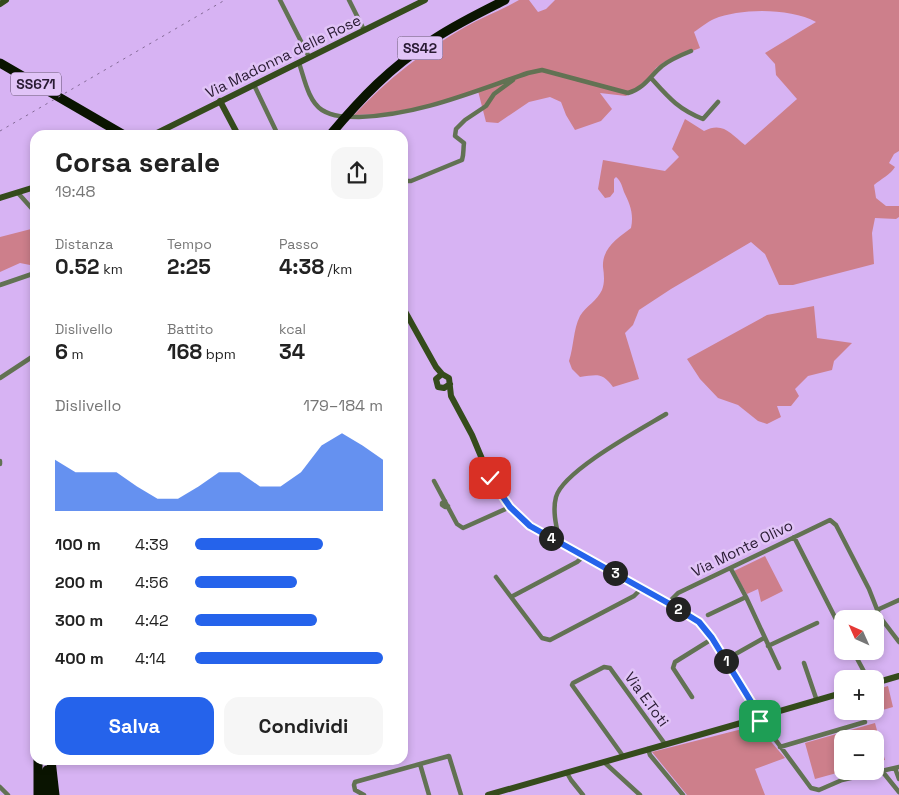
<!DOCTYPE html>
<html lang="it">
<meta charset="utf-8">
<style>
body{margin:0;font-family:"Space Grotesk",sans-serif;background:#f6f6f6;color:#222;height:100vh;display:flex;flex-direction:column;font-size:19px;white-space:nowrap}
*{box-sizing:border-box;margin:0}
p{font-size:16px;color:#767676}
.icon{flex:none;width:28px;height:28px;fill:none;stroke:currentColor;stroke-width:2;stroke-linecap:round;stroke-linejoin:round}
.map{position:relative;flex:1;overflow:hidden}
.drawer{position:absolute;left:30px;top:130px;width:378px;height:635px;display:flex;flex-direction:column;background:#fff;border-radius:15px;box-shadow:0 2px 8px #0003}
.drawer>*{flex:none}
.needle{width:32px;rotate:315deg}
.fabs{position:absolute;left:834px;top:610px;display:grid;gap:10px}
.fabs a{display:grid;place-items:center;width:50px;height:50px;border-radius:10px;background:#fff;box-shadow:0 2px 8px #0003;font-size:25px}
.pin{position:absolute;display:grid;place-items:center;width:42px;height:42px;color:#fff;margin:-21px;border-radius:10px;box-shadow:0 2px 8px #0006}
.km{position:absolute;width:25px;height:25px;margin:-12px;border-radius:50%;background:#222;color:#fff;font-size:14px;line-height:25px;text-align:center}
.round{display:grid;place-items:center;flex:none;width:52px;height:52px;border-radius:15px;background:#f6f6f6}
.overview{display:flex;align-items:center;justify-content:space-between;height:85px;padding:0 25px}
h1{font-size:28px;font-weight:700;line-height:38px}
.stats{display:grid;grid-template-columns:repeat(3,1fr);gap:8px;height:85px;padding:5px 25px}
.stats div{display:grid;align-content:center}
.stats b{font-size:21px;font-weight:700}
.stats small{font-size:14px;font-weight:400}
.stats p{font-size:14px}
.chart{height:140px;padding:10px 25px}
.chart p{display:flex;justify-content:space-between}
.chart svg{width:100%;height:90px;margin-top:5px;fill:#2563eb;opacity:.7}
.cta{display:flex;gap:10px;margin-top:auto;padding:10px 25px}
.cta a{flex:1;height:58px;border-radius:15px;background:#2563eb;color:#fff;font-size:20px;font-weight:700;line-height:58px;text-align:center}
.cta a+a{background:#f6f6f6;color:#222}
ul{padding:0 25px;list-style:none;font-size:16px}
li{display:grid;grid-template-columns:80px 60px 1fr;align-items:center;height:38px}
li i{height:12px;border-radius:6px;background:#2563eb}
.map>svg:first-child{display:block}
.green{fill:#cd7f8b}
.lines{fill:none;stroke-linecap:round;stroke-linejoin:round}
.street{stroke:#627253;stroke-width:4.5}
.secondary{stroke:#354b1c;stroke-width:6}
.highway{stroke:#0a1401;stroke-width:9}
.rail{stroke:#856b98;stroke-width:1;stroke-dasharray:2.5 5;stroke-linecap:butt}
.route-casing{stroke:#fff;stroke-width:10}
.route{stroke:#2563eb;stroke-width:6}
.labels{text-anchor:middle;dominant-baseline:central;stroke-width:5;stroke-linejoin:round;paint-order:stroke}
.shield{fill:#e1c4f7;stroke:#604e6e;stroke-width:1}
.shield-label{font-size:14px;font-weight:bold;fill:#291b33}
.street-label{font-size:15px;fill:#291b33;stroke:#e1c4f7}
</style>
<div class="map">
<svg width="899" height="795" viewBox="0 0 899 795">
<rect width="100%" height="100%" fill="#d7b3f3"/>
<path class="green" d="M519,0H529L538,12L546,9L555,0H899V151L894,154L889,163L895,167C891,174 881,179 874,185L876,198L886,206H899V217L896,219L875,218L872,233L874,264L793,285H779L765,254L751,242L671,289L639,310L633,325L625,333L639,379L613,387C602,372 597,375 580,377L572,369L569,361C574,346 573,330 580,316C586,306 597,301 602,290C605,282 604,275 603,267C602,248 618,238 631,228C634,214 630,204 624,192C622,186 621,181 616,177L614,179V192L610,197L605,198L598,189L603,160L665,171L679,157L672,149L685,119L704,131C723,121 731,134 745,145L797,99L776,75L775,64L765,53L816,22C790,8 741,8 714,19C707,22 700,28 694,32L700,48L664,62L656,68L649,78L626,96L600,93L612,109L601,121L575,130L566,115L561,102L550,97L529,102L498,123L486,122L478,91L433,105L379,114L354,115C387,80 423,51 465,27C482,17 502,10 519,0Z
M35,228V266L20,263L0,272V237Z
M814,306L817,338L852,343L834,361L832,370L808,376L795,389L799,396L791,406H777L781,417L767,424L758,421L738,405L718,398L700,379L687,359L767,315Z
M765,556L783,591L761,602L758,589L747,594L734,571Z
M888,686L893,707L858,717L857,711H875V690Z
M875,723L885,760L875,762V739H842V771H844L815,779L805,743Z
M746,728L751,731L761,730L785,758L755,769L765,795H687L652,752Z"/>
<g class="lines">
<path class="street" d="M280,0L309,57
M349,0L364,30
M299,63C304,77 308,101 322,110C333,117 347,117 359,117C419,115 472,92 528,73L542,70L628,93C644,89 651,75 662,66C671,59 681,55 691,51
M651,78C669,98 678,109 703,119L718,102
M254,85L278,135
M402,181H411L462,160C464,154 463,150 464,143L455,136L456,129L465,120L486,106L494,94L513,80
M18,193L35,212
M0,285L35,273
M0,378L35,355
M0,461V464
M434,481L457,524L463,528L510,507
M445,501L442,503V505L445,507L448,506
M794,537L842,631
M560,543C557,529 552,512 556,497C563,471 641,429 666,414
M584,556L577,562L511,597L542,638L550,640L634,596L642,588
M731,569L746,597L779,668
M496,577L511,597
M668,603L678,593L830,520L836,525L869,589L880,617L899,642
M877,610L899,600
M708,615L746,597
M768,646L817,623
M853,651L868,679
M732,656L764,638
M804,663L817,701
M692,697L673,668L675,662L712,639
M761,720L811,788L819,790L842,780L899,767
M780,747L865,722
M648,749L650,755L683,795
M623,756L572,685L573,683L604,667L610,668L665,744
M604,762L640,795
M420,764L449,756L461,795
M895,768L899,779
M882,771L899,792
M567,773L571,780L583,795
M0,787L8,795
M364,795L355,790L354,785L355,782L420,764L429,795"/>
<path class="secondary" d="M0,4L6,0
M220,101L238,135
M153,135L425,0
M0,198L35,187
M402,306L436,367L442,374L449,378L451,396L472,435L490,478L510,507L530,525L545,535L668,603L699,622L712,639L758,713L762,716
M442,374L436,379L438,387L444,388L450,384
M875,683L899,676
M762,716L842,693
M488,795L755,719"/>
<path class="highway" d="M0,63L124,135
M330,135C362,97 390,68 431,41C454,25 480,13 505,0
M38,760V795
M51,760L55,795
M47,770V795"/>
<path class="rail" d="M0,131L225,0"/>
</g>
<g class="lines">
<g class="route-casing">
<path id="route" d="M490,478L510,507L530,526L668,603L699,622L712,638L758,713L762,715V718L760,721"/>
</g>
<use href="#route" class="route"/>
</g>
<g class="labels">
<g class="shield">
<rect x="397.5" y="36.5" width="45" height="23" rx="4"/>
<rect x="11" y="72.5" width="50" height="23" rx="4"/>
</g>
<g class="shield-label">
<text x="420" y="48">SS42</text>
<text x="36" y="84">SS671</text>
</g>
<g class="street-label">
<text transform="translate(283 56) rotate(-26)">Via Madonna delle Rose</text>
<text transform="translate(742 548) rotate(-26)">Via Monte Olivo</text>
<text transform="translate(647 699) rotate(54)">Via E.Toti</text>
</g>
</g>
</svg>
<div class="fabs">
<a><svg class="needle" viewBox="-14 -14 28 28"><path d="M0-13l5 13h-10z" fill="#e53935"/><path d="M0 13l5-13h-10z" fill="#767676"/></svg></a>
<a>+</a>
<a>−</a>
</div>
<div class="pin" style="left:760px;top:721px;background:#1e9e55"><svg class="icon" aria-label="arrive" viewBox="0 0 24 24"><path d="M6 21V4h12l-3 4 3 4H6"/></svg></div>
<div class="pin" style="left:490px;top:478px;background:#d93025"><svg class="icon" aria-label="check" viewBox="0 0 24 24"><path d="M5 12l5 5 9-10"/></svg></div>
<b class="km" style="left:726px;top:661px">1</b>
<b class="km" style="left:678px;top:609px">2</b>
<b class="km" style="left:615px;top:573px">3</b>
<b class="km" style="left:551px;top:538px">4</b>
<section class="drawer">
<div class="overview"><div><h1>Corsa serale</h1><p>19:48</p></div><a class="round"><svg class="icon" aria-label="share" viewBox="0 0 24 24"><path d="M12 15V3M7 8l5-5 5 5M5 13v7h14v-7"/></svg></a></div>
<div class="stats">
<div><p>Distanza</p><b>0.52<small> km</small></b></div>
<div><p>Tempo</p><b>2:25</b></div>
<div><p>Passo</p><b>4:38<small> /km</small></b></div>
</div>
<div class="stats">
<div><p>Dislivello</p><b>6<small> m</small></b></div>
<div><p>Battito</p><b>168<small> bpm</small></b></div>
<div><p>kcal</p><b>34</b></div>
</div>
<div class="chart"><p><span>Dislivello</span>179–184 m</p>
<svg viewBox="0 0 160 44" preserveAspectRatio="none"><path d="M0 44V19L10 25L20 25L30 25L40 32L50 38L60 38L70 32L80 25L90 25L100 32L110 32L120 25L130 12L140 6L150 12L160 19V44z"/></svg>
</div>
<ul>
<li><b>100 m</b>4:39<i style="width:68%"></i></li>
<li><b>200 m</b>4:56<i style="width:54%"></i></li>
<li><b>300 m</b>4:42<i style="width:65%"></i></li>
<li><b>400 m</b>4:14<i style="width:100%"></i></li>
</ul>
<div class="cta"><a>Salva</a><a>Condividi</a></div>
</section>
</div>
